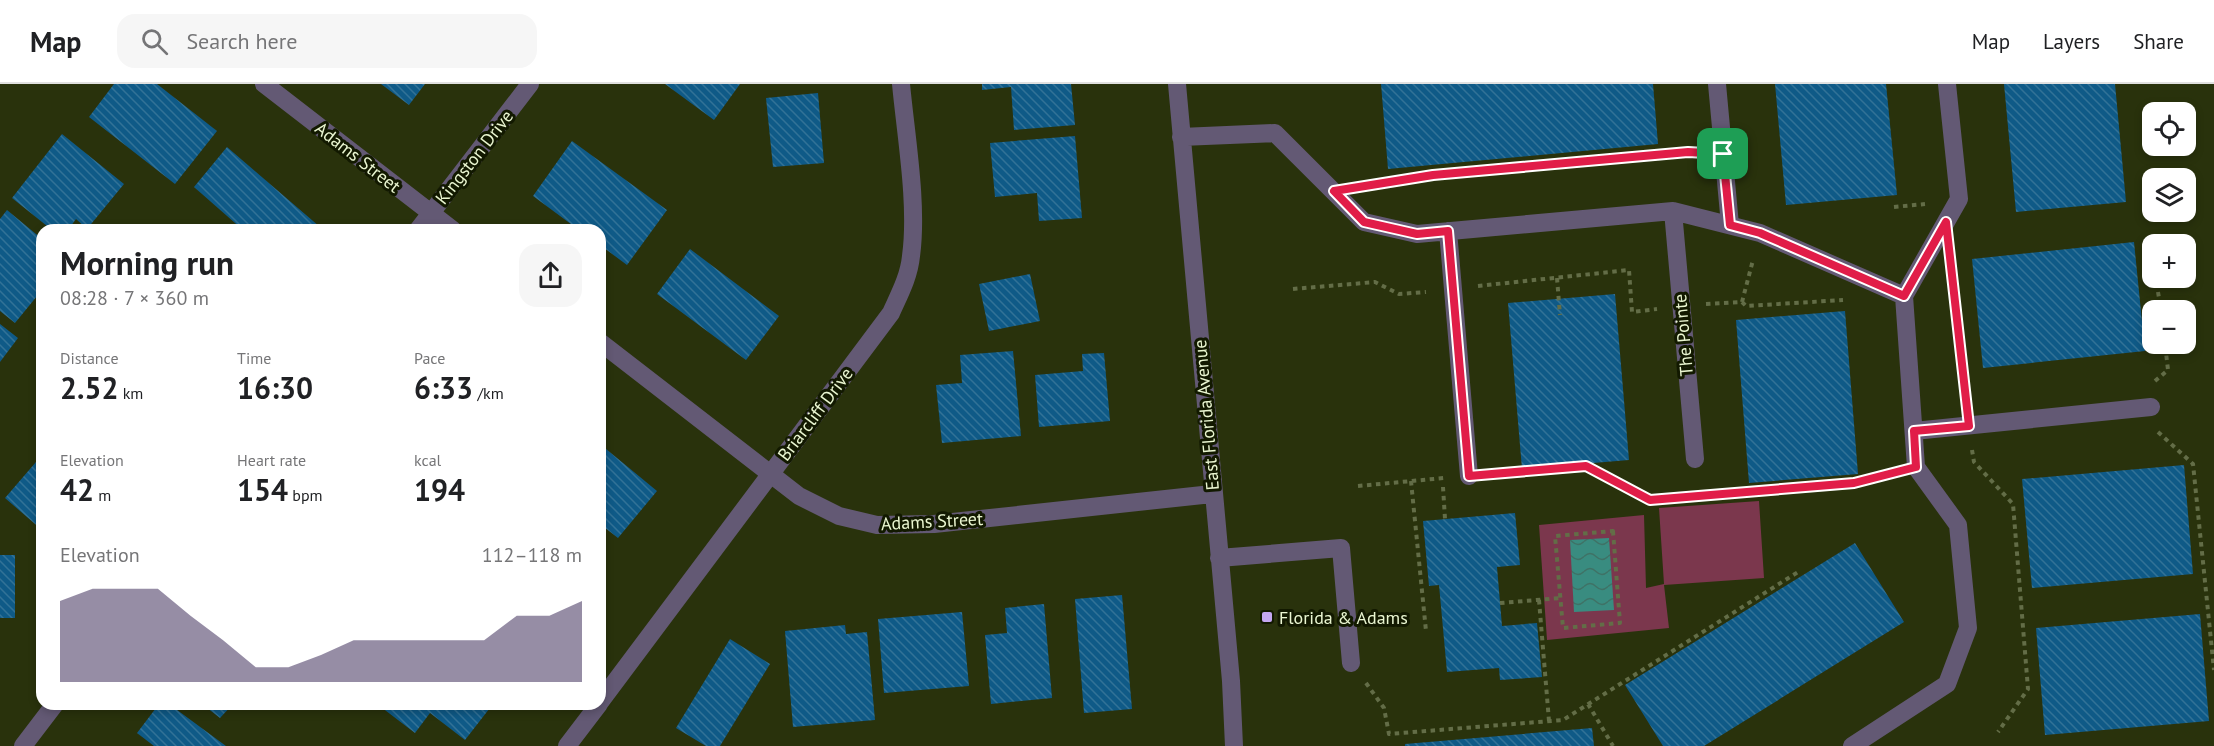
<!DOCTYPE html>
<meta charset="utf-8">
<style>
body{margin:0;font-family:"PT Sans",sans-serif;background:#f6f6f6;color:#202124;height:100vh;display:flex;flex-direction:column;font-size:22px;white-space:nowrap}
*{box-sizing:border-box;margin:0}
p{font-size:20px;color:#757577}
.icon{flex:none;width:33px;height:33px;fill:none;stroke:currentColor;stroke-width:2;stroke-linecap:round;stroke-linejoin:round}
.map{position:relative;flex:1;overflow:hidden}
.panel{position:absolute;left:36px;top:140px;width:570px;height:486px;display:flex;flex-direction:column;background:#fff;border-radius:18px;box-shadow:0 3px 9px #0003}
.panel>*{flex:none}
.buttons{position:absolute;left:2142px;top:18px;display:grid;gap:12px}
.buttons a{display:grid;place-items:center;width:54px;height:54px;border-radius:12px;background:#fff;box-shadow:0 3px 9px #0003;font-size:30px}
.pin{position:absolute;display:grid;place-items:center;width:51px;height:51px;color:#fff;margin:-26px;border-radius:12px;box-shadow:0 3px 9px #0006}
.round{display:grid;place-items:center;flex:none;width:63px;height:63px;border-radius:18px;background:#f6f6f6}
.overview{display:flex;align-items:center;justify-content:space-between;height:102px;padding:0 24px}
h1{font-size:33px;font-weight:700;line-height:45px}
.figures{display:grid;grid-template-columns:repeat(3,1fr);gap:9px;height:102px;padding:6px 24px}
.figures div{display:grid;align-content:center}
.figures b{font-size:30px;font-weight:700}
.figures small{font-size:16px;font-weight:400}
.figures p{font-size:16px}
.chart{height:168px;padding:12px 24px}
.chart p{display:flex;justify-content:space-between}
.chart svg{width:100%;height:108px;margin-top:6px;fill:#6a5d80;opacity:.7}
header{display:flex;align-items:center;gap:36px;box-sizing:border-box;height:84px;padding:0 30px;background:#fff;border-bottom:2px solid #e0e0e0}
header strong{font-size:28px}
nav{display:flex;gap:33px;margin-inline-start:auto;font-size:21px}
.search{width:420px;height:54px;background:#f6f6f6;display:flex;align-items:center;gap:15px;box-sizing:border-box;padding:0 21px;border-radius:18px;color:#757577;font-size:22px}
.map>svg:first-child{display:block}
.green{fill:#7b374d}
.water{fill:url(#water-waves)}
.building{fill:url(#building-back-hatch)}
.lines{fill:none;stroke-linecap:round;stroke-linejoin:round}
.path{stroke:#636d47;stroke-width:4;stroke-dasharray:4.5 4.5;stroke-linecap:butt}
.minor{stroke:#635974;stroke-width:18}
.route-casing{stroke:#fff;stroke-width:12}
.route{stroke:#e11d48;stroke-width:8}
.poi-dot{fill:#c4a7f1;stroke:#121900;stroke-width:2}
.labels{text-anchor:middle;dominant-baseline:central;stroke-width:6;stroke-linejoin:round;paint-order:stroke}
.street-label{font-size:18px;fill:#eaf6d1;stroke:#121900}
.poi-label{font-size:18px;fill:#eaf6d1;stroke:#121900;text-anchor:start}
</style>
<header>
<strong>Map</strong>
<div class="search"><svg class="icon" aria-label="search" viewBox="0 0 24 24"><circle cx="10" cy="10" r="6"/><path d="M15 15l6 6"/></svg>Search here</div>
<nav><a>Map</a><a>Layers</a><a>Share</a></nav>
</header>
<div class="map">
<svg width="2214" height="662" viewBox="0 0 2214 662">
<defs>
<pattern id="water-waves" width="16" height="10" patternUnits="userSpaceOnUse" patternTransform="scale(1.5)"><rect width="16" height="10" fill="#398c80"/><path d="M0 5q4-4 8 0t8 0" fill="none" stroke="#3e7266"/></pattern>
<pattern id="building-back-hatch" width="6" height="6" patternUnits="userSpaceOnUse" patternTransform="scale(1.5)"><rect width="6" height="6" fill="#0f5a87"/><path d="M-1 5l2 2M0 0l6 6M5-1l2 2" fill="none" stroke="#327297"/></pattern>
</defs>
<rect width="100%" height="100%" fill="#29320c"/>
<path class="green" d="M1759,417L1764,494L1664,501L1669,544L1547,556L1539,441L1644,431L1646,504L1664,500L1659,424Z"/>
<path class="water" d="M1609,454L1614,526L1574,528L1570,456Z"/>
<path class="building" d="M114,0H157L217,47L175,100L89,33Z
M381,0H425L409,21Z
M665,0H740L714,36Z
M982,0H1071L1075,41L1014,46L1011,3L982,6Z
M1381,0H1653L1658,60L1388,85Z
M1775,0H1886L1897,111L1786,121Z
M2004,0H2115L2126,118L2016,128Z
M818,9L824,79L773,83L766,14Z
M62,50L124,100L87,145L76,135L68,146H52L12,114Z
M1075,52L1082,134L1039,137L1037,109L995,113L990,59Z
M572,57L667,126L627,181L600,161V146H579L533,112Z
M227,63L320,143L318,146H243L194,103Z
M7,126L42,155V206L15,239L0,227V135Z
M2134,158L2145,267L1983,284L1972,175Z
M690,165L779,232L746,276L657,210Z
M1030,190L1040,237L989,247L979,200Z
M1615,210L1629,376L1522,385L1508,219Z
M1845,227L1858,390L1749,399L1736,236Z
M0,240L18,254L0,278Z
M1013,267L1021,352L942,359L936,301L962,299L960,271Z
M1104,269L1110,337L1039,343L1035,291L1083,287L1082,270Z
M600,360L657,407L618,454L600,440Z
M42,371V446L5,414Z
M2184,381L2193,490L2032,504L2022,395Z
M1515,429L1520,481L1497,483L1502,542L1537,539L1542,593L1500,596L1499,584L1447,588L1439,501L1429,502L1423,437Z
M1855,459L1904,538L1704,662H1663L1625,601Z
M0,471H15V534H0Z
M1122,511L1132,625L1084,629L1075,515Z
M1044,520L1052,614L991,620L985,551L1007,549L1005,524Z
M962,528L969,602L884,609L878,535Z
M2200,530L2209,637L2045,651L2036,544Z
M845,541L846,550L867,548L875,636L793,643L785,547Z
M730,555L770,580L720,662H706L676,644Z
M159,620H169L226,662H154L137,649Z
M202,620H233L220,634Z
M377,620H493L465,656L430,629L415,649Z
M1592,644L1594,662H1405V660Z"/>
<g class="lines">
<path class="path" d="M1367,102L1433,91L1697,69
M1894,123L1925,120
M1952,184L1966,317
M1557,194L1560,231
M1478,202L1629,186L1632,228L1657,225
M1293,205L1375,198L1399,210L1426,208
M2158,208L2161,226
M1742,218L1746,222L1843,216
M1706,220L1742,218L1753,176
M2155,297L2168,286L2165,260
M2158,348L2193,380L2214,586
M1972,366L1974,378L2013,420L2028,605L1998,648
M1496,390L1586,382L1650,416L1854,399L1892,389
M1411,397L1426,547
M1358,402L1444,394
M1443,403L1445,435
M1613,447L1620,539L1563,544L1555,452Z
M1539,516L1549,637
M1500,519L1561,514
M1366,599L1384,624L1389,650L1563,636L1798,488
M1588,620L1613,662"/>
<path class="minor" d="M264,0L453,146
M1177,0L1231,597L1234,662
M1717,0L1730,141
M1181,53L1275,49L1364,138L1417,150L1673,127L1760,149L1904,212
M1673,127L1695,375
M418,146L530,0
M1448,147L1469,392
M600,258L799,412L839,432L877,441L934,440L1212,410
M1914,347L2151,323
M1219,474L1341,464L1351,579
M600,618L891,229C899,211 909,193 911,172C918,121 906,53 901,0
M23,662L55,620
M567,662L599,620
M1852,662L1947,600L1968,544L1958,441L1916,383L1904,212L1959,115L1947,0"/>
</g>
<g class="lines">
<g class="route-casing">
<path id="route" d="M1688,68L1723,70L1730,141L1760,149L1904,212L1946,138L1969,342L1914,347L1916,383L1854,399L1650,416L1586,382L1469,392L1448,147L1417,150L1364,138L1334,107L1433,91Z"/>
</g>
<use href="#route" class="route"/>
</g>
<rect class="poi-dot" x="1261" y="527" width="12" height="12" rx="3"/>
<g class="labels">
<g class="street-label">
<text transform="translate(358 73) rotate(38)">Adams Street</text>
<text transform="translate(474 73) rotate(-52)">Kingston Drive</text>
<text transform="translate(1683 251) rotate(-95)">The Pointe</text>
<text transform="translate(815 330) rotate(-53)">Briarcliff Drive</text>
<text transform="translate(1206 331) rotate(-95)">East Florida Avenue</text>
<text transform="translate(932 437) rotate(-3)">Adams Street</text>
</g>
<g class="poi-label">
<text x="1279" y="533">Florida &amp; Adams</text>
</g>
</g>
</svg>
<div class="buttons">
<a><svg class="icon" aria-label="locate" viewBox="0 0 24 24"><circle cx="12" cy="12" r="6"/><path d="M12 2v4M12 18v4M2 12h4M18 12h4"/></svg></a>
<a><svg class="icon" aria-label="layers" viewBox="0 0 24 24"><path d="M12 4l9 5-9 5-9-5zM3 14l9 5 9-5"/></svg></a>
<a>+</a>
<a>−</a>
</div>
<div class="pin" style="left:1723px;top:70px;background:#1e9e55"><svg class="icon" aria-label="arrive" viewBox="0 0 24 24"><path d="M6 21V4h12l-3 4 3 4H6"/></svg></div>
<section class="panel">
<div class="overview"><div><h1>Morning run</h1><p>08:28 · 7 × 360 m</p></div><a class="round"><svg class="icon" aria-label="share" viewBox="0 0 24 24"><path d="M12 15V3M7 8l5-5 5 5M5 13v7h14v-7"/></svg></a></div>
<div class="figures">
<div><p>Distance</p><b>2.52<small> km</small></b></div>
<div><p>Time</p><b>16:30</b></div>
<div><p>Pace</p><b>6:33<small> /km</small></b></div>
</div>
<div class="figures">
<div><p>Elevation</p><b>42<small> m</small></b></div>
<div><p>Heart rate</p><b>154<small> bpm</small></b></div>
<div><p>kcal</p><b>194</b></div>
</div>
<div class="chart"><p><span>Elevation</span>112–118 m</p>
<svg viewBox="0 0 160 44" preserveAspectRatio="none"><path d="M0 44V11L10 6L20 6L30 6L40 17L50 27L60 38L70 38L80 33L90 27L100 27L110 27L120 27L130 27L140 17L150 17L160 11V44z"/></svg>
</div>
</section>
</div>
